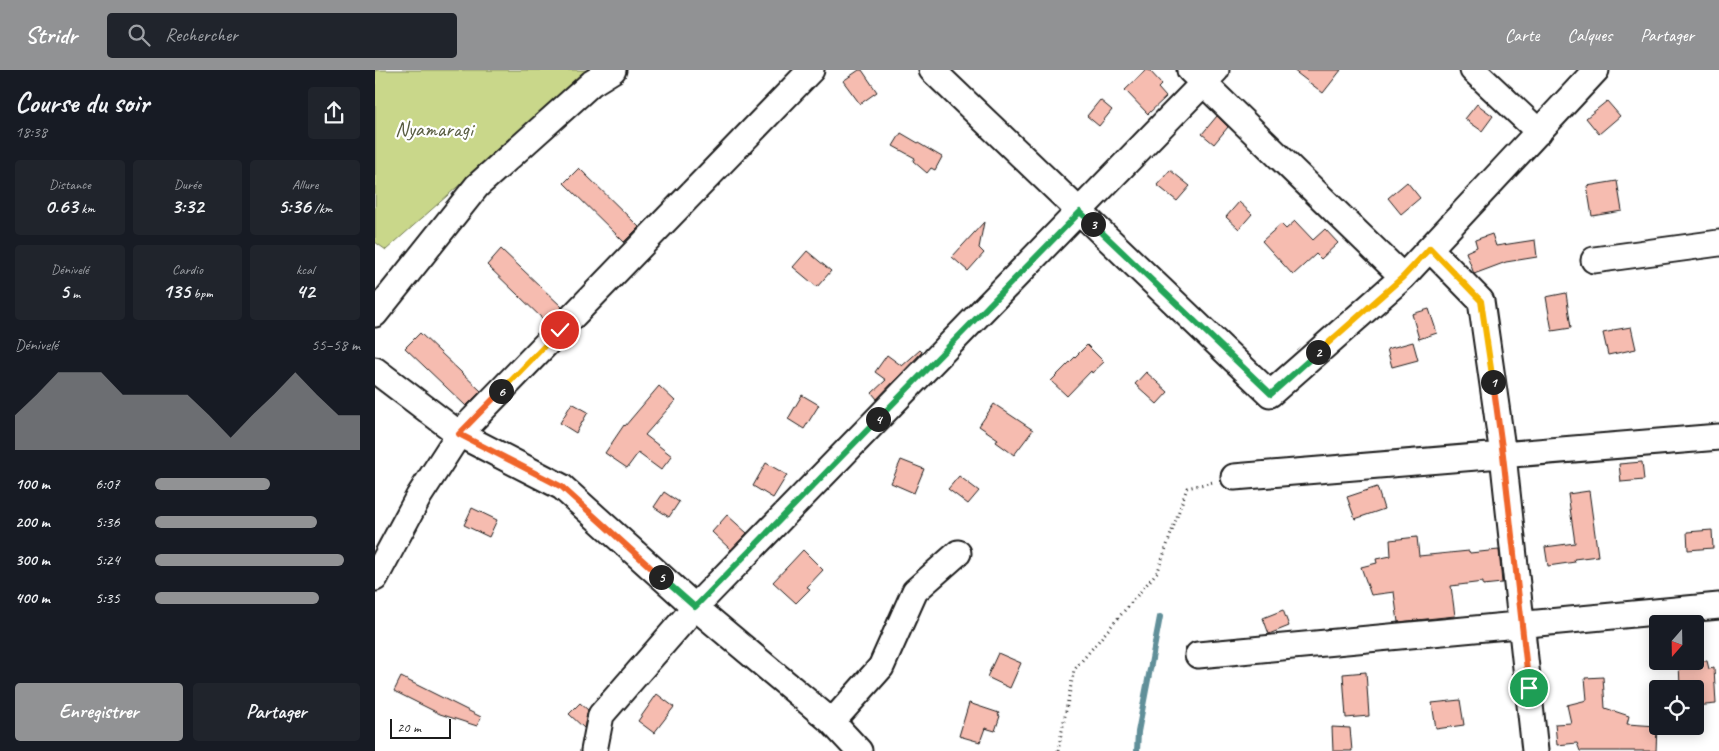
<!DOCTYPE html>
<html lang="fr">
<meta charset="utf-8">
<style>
body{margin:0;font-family:Caveat,sans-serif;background:#20242c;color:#f1f3f6;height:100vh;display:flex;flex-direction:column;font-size:19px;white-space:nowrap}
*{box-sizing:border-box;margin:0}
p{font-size:16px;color:#9ea1a6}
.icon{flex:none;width:28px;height:28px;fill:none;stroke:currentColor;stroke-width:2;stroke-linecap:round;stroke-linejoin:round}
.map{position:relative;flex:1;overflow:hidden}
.sheet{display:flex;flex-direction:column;background:#171b24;width:375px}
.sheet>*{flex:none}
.needle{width:32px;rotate:200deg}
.fabs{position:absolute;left:1274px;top:545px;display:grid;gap:10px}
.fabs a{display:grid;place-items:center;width:55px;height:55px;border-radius:5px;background:#171b24;box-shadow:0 2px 12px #0003;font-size:25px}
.scale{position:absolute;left:15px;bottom:12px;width:61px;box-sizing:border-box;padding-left:5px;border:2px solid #1c1c1c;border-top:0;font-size:14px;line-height:18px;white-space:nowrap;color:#1c1c1c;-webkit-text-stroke:4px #fff;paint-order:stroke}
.pin{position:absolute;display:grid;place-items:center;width:42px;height:42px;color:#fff;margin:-21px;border:2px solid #fff;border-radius:50%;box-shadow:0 1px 5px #0007}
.km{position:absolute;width:25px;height:25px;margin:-12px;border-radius:50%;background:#222;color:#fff;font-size:14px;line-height:25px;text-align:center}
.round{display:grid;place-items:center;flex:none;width:52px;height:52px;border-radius:5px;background:#20242c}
.headline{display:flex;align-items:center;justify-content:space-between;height:85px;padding:0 15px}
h1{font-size:28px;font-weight:600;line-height:38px}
.stats{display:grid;grid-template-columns:repeat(3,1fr);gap:8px;height:85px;padding:5px 15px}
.stats div{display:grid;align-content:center;border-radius:5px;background:#20242c;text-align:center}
.stats b{font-size:21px;font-weight:600}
.stats small{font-size:14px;font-weight:400}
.stats p{font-size:14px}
.chart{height:140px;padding:10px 15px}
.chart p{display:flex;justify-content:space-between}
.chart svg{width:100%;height:90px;margin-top:5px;fill:#919294;opacity:.7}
.action{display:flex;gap:10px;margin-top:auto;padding:10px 15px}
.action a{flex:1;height:58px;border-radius:5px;background:#919294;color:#fff;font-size:20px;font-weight:600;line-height:58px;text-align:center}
.action a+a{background:#20242c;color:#f1f3f6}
ul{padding:0 15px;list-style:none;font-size:16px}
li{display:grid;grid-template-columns:80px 60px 1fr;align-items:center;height:38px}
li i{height:12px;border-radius:6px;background:#919294}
header{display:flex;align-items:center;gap:30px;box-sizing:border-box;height:70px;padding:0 25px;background:#919294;color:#fff}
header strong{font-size:24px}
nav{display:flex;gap:28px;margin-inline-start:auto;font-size:18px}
.search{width:350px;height:45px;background:#20242c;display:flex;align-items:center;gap:12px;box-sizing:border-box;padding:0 18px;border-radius:5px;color:#9ea1a6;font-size:19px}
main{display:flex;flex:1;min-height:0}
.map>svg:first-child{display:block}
.green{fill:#c9d78a;stroke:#727a53}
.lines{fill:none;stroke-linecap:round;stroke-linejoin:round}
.stream{stroke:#608f99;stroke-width:6}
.building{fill:#f6bcb0;stroke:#1c1c1c}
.minor-casing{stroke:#1c1c1c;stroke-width:29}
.path{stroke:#1c1c1c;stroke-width:3;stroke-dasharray:1 4;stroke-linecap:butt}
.minor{stroke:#fff;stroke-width:25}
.split-1-casing{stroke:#fff;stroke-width:10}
.split-2-casing{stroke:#fff;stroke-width:10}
.split-3-casing{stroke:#fff;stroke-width:10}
.split-4-casing{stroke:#fff;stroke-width:10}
.split-5-casing{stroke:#fff;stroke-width:10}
.split-6-casing{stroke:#fff;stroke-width:10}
.split-7-casing{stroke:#fff;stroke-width:10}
.split-1{stroke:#f0652b;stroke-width:6}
.split-2{stroke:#f5b400;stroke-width:6}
.split-3{stroke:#22a559;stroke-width:6}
.split-4{stroke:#22a559;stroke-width:6}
.split-5{stroke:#22a559;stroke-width:6}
.split-6{stroke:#f0652b;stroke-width:6}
.split-7{stroke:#f5b400;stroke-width:6}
.labels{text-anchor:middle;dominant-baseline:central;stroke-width:4.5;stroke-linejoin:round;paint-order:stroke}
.park-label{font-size:21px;fill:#595d42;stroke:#fff}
</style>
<header>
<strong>Stridr</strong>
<div class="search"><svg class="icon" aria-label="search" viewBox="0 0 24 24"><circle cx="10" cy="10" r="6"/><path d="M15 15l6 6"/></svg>Rechercher</div>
<nav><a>Carte</a><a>Calques</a><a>Partager</a></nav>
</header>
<main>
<section class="sheet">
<div class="headline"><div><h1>Course du soir</h1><p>18:38</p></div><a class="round"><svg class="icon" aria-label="share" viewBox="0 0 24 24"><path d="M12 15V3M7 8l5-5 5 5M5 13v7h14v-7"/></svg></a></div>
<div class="stats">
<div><p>Distance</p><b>0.63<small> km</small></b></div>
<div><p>Durée</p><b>3:32</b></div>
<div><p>Allure</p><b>5:36<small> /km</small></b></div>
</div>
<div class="stats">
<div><p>Dénivelé</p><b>5<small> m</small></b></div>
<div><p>Cardio</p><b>135<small> bpm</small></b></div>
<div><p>kcal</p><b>42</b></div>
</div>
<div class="chart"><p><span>Dénivelé</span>55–58 m</p>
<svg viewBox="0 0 160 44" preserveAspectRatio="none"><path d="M0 44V27L10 17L20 6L30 6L40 6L50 17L60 17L70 17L80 17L90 27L100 38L110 27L120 17L130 6L140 17L150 27L160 27V44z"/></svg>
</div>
<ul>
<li><b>100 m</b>6:07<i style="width:56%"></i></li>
<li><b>200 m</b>5:36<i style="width:79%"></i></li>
<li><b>300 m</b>5:24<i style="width:92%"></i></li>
<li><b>400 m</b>5:35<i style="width:80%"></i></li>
</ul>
<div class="action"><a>Enregistrer</a><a>Partager</a></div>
</section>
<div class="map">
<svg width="1344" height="681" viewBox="0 0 1344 681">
<rect width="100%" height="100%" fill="#fff"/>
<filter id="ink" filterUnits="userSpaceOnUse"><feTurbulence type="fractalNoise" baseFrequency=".02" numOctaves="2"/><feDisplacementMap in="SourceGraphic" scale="10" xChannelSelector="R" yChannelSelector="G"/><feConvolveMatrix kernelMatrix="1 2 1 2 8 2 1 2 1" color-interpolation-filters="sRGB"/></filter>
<g filter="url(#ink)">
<path class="green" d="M0,0H214L11,180L0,172Z"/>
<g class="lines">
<path class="stream" d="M762,681L763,662L785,547"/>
</g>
<path class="building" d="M484,0H487L502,22L485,34L468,11Z
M771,0H774L787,14L783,18L791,27L773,44L750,20Z
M918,0H966L948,23Z
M725,30L737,40L724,56L712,46Z
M1232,31L1245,46L1224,64L1211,48Z
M1102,34L1118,46L1107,61L1090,49Z
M842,46L853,57L839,74L827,64Z
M526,63L567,87L560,100L556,98L552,103L538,91L540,88L518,76Z
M204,98L264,157L249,172L189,113Z
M795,100L815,116L802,131L782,115Z
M1242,111L1247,141L1217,146L1212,116Z
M1032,112L1045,128L1026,144L1013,128Z
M864,132L877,144L864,159L851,147Z
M920,151L938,170L950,159L963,173L946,189L941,184L918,205L887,171L906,154L911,159Z
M609,152L604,178L609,183L593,201L577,187Z
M1117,164L1121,176L1160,170L1162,187L1131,192L1099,204L1091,182L1102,177L1100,170Z
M126,179L187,237L172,253L112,195Z
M432,181L456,201L442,217L418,197Z
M1191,223L1196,258L1177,261L1171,227Z
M1054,239L1062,263L1044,269L1037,244Z
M1256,257L1261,279L1233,285L1228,263L1238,261V260Z
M45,263L106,321L91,336L30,278Z
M1038,272L1043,290L1017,297L1012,279Z
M712,275L729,292L717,303L716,301L692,326L676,311Z
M545,280L547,282L502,329L497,323L511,310L500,302L512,285L527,296Z
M771,302L793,322L782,334L760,314Z
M284,316L300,331L270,365L297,386L286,400L263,383L252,398L230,383L249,355L250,356Z
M427,325L444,335L429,359L413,349Z
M197,333L213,342L201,363L185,353Z
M619,334L658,360L639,385L621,372L623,369L604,356Z
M526,390L549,399L539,423L516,413Z
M1267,392L1269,410L1246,412L1244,394Z
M391,393L412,405L398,428L378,416Z
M584,406L604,421L593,434L573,419Z
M1002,417L1009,439L980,449L972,427Z
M1214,421L1223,486L1199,489L1200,492L1173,496L1170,477L1200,473L1193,424Z
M289,422L304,432L294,447L279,437Z
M97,438L122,450L114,467L89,455Z
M352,445L372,463L356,480L337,462Z
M1337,460L1338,478L1313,480L1312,462Z
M1042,467L1044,486L1094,481L1095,483L1124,480L1127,513L1108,515V512L1076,516L1080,546L1023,552L1019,522L996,525L986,497L1002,493L1001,489L1016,486L1015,470Z
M428,480L448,500L432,517L435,519L421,533L398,512Z
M908,540L914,556L894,564L888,548Z
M623,583L646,593L635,618L612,607Z
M1304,591H1332L1334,599L1339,598L1341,634L1320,636V619H1305Z
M991,602L994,646L971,648L968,604Z
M26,607L106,647L102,656L65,644L19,621Z
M1228,607L1230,638L1254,646L1252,654L1282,656L1281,681H1205L1202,673L1182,675L1180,654L1196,653L1192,635L1212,630L1210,608Z
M282,624L299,637L279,663L263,651Z
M1085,630L1089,655L1061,659L1057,633Z
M205,633L213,640L209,658L194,644Z
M594,633L624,643L623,645L625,646L620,661L610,658L605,672L584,666Z
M957,657L975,658L977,681H958Z"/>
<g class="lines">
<g class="minor-casing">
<path id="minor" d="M557,0L895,324L1028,207L1221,0
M815,0L1028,207
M1098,0L1164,62
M1055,179L1106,231L1128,385L1160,681
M1219,190L1344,173
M0,244L102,116L217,13L238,0
M0,300L84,364L187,417L320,537L457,652L484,681
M859,407L1344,367
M0,508L44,426L84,364L436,0
M823,585L1344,536
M457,652L506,597L540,521L583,483
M219,681L226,645L320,537L841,0"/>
</g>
<path class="path" d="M683,681L699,600L783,501L812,418L838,412"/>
<use href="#minor" class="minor"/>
</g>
</g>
<g class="lines" filter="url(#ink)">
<g class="split-1-casing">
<path id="split-1" d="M1118,312L1128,385L1154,618"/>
</g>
<g class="split-2-casing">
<path id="split-2" d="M943,282L1028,207L1055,178L1106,231L1118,312"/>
</g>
<g class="split-3-casing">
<path id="split-3" d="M718,154L896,324L943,282"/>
</g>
<g class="split-4-casing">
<path id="split-4" d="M503,349L705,142L718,154"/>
</g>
<g class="split-5-casing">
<path id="split-5" d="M286,507L320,537L503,349"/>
</g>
<g class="split-6-casing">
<path id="split-6" d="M126,321L84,364L187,417L286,507"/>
</g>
<g class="split-7-casing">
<path id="split-7" d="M126,321L185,260"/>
</g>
<use href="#split-1" class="split-1"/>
<use href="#split-2" class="split-2"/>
<use href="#split-3" class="split-3"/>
<use href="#split-4" class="split-4"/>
<use href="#split-5" class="split-5"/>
<use href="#split-6" class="split-6"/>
<use href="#split-7" class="split-7"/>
</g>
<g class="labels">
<g class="park-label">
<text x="59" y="59">Nyamaragi</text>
</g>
</g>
</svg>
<div class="fabs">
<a><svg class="needle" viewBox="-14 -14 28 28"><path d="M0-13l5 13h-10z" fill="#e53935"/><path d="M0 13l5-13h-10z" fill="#9ea1a6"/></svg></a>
<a><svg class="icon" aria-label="locate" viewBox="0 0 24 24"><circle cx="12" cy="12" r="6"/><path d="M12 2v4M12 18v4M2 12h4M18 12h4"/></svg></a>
</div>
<div class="scale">20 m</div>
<div class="pin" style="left:1154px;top:618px;background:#1e9e55"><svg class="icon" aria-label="arrive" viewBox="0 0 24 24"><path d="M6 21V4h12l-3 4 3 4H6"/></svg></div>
<div class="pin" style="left:185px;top:260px;background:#d93025"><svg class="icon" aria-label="check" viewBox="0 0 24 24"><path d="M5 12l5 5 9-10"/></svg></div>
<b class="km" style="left:1118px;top:312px">1</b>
<b class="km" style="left:943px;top:282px">2</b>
<b class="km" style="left:718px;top:154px">3</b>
<b class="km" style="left:503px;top:349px">4</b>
<b class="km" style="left:286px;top:507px">5</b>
<b class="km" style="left:126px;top:321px">6</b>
</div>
</main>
